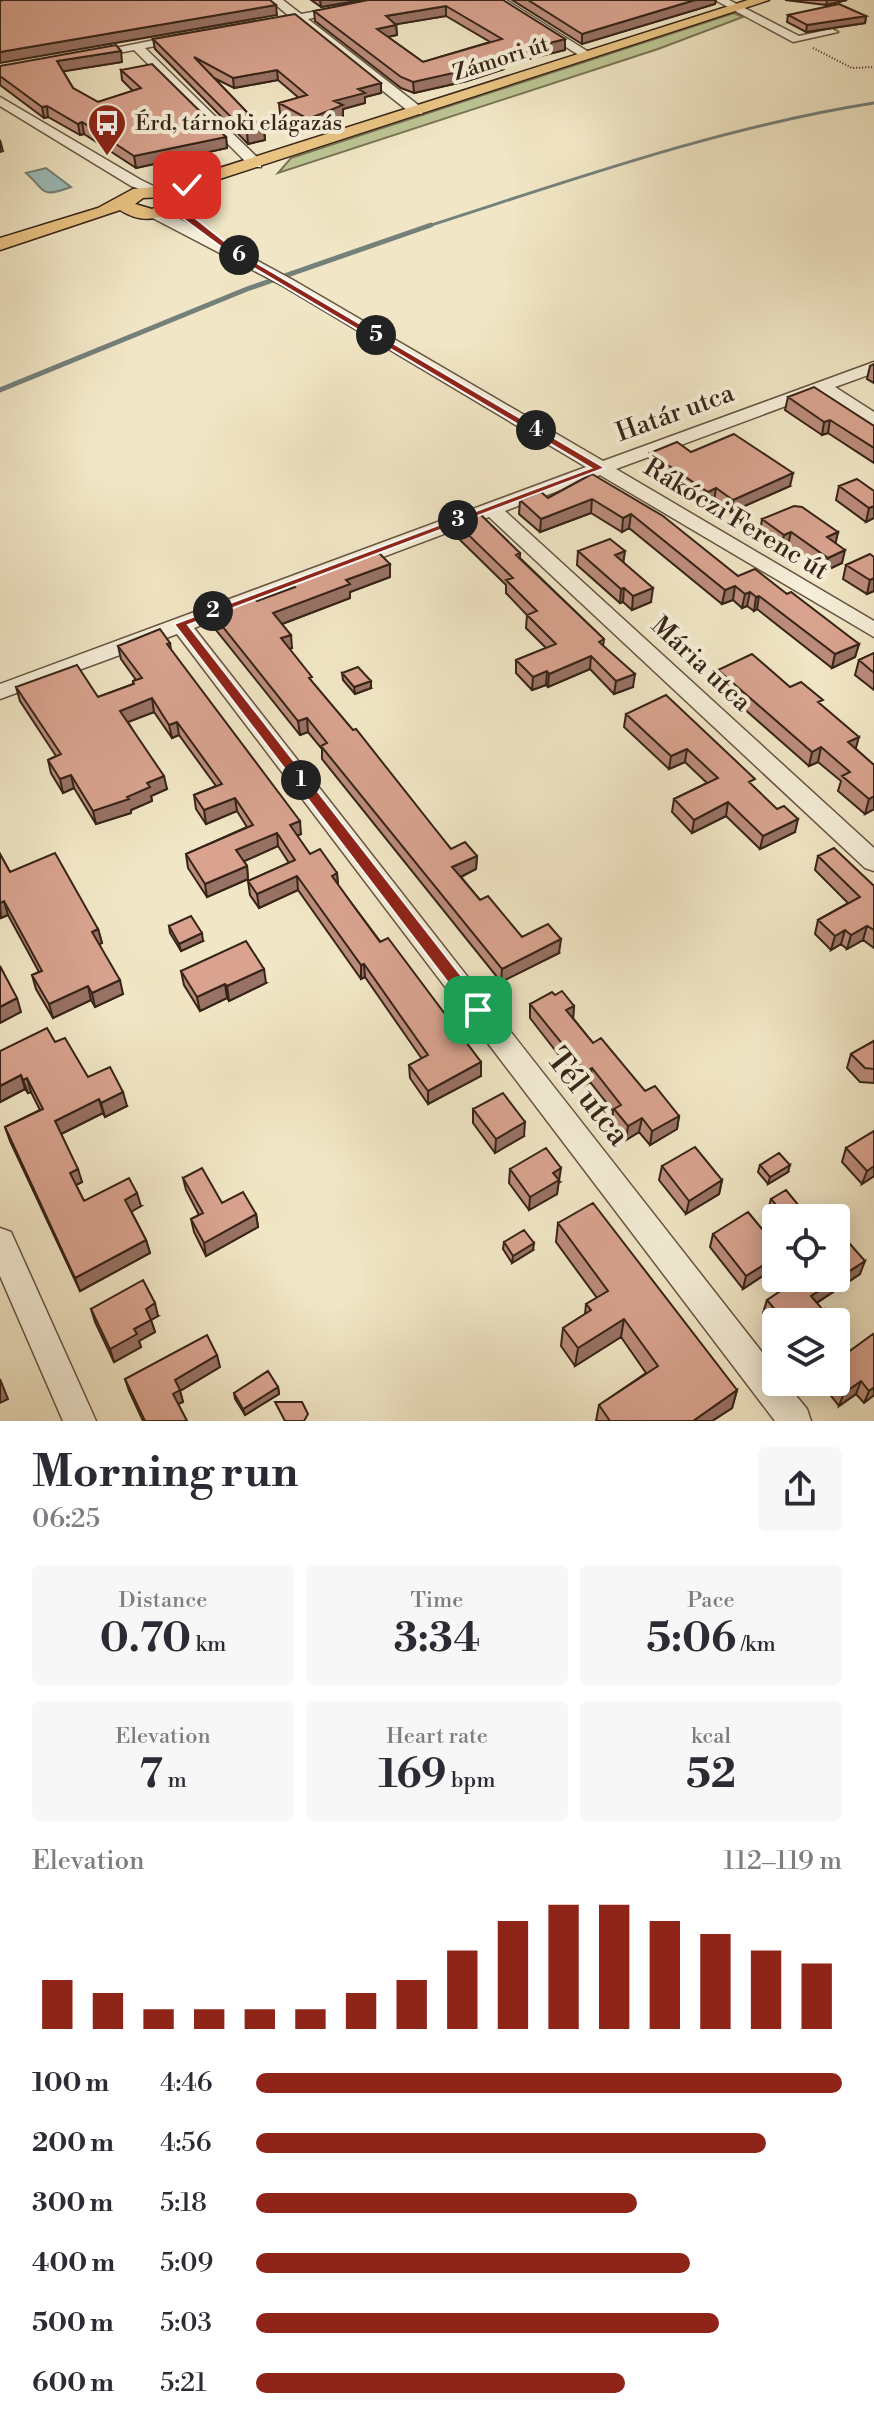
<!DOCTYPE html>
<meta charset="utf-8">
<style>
body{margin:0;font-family:"Libre Bodoni",serif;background:#f7f7f7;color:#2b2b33;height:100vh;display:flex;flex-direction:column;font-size:30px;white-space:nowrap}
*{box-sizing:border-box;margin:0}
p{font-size:26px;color:#7c7c81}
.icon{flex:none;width:44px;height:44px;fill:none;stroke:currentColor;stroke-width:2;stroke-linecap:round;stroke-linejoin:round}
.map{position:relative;height:1421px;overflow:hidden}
.side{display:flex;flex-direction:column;background:#fff;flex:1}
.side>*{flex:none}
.fabs{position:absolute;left:762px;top:1204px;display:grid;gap:16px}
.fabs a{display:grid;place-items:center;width:88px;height:88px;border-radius:8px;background:#fff;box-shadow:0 4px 20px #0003;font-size:40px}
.pin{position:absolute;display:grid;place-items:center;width:68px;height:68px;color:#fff;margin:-34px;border-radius:16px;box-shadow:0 4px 12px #0006}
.km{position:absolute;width:40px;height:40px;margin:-20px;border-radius:50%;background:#222;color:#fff;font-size:22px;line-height:40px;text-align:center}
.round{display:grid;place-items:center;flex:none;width:84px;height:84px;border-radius:8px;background:#f7f7f7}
.head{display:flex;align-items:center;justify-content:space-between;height:136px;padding:0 32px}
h1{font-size:44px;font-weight:800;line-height:60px}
.figures{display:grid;grid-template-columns:repeat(3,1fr);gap:12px;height:136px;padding:8px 32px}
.figures div{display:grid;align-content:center;border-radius:8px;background:#f7f7f7;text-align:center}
.figures b{font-size:40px;font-weight:800}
.figures small{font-size:22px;font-weight:400}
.figures p{font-size:22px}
.chart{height:224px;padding:16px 32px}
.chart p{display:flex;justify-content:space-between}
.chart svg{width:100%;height:144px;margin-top:8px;stroke:#8f2418;stroke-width:6}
ul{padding:0 32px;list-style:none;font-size:26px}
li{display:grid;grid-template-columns:128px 96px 1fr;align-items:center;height:60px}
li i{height:20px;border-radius:10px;background:#8f2418}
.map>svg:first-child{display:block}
.green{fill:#bcc493;stroke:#7a7456;stroke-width:2}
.water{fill:#9cbebb;stroke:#74807a;stroke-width:2}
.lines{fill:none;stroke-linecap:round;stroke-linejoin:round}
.stream-far1{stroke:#74807a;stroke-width:3}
.stream{stroke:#74807a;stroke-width:5}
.minor-casing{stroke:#665443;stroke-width:3}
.major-casing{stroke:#372418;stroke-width:3}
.path{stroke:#372418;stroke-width:2;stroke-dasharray:1 2;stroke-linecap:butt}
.minor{fill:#f6efd9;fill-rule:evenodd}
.major{fill:#e8c382;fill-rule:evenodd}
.wall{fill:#bb8c7b;stroke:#372418;stroke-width:2;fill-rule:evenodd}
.shaded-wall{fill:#987264;stroke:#372418;stroke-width:2}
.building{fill:#d9a38f;stroke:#372418;stroke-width:2;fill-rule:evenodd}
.route{fill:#8f2418;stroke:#fff;stroke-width:2}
.labels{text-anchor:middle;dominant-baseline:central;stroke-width:8;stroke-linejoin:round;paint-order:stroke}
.far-street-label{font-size:22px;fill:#372418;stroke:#f6efd9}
.far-poi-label{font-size:22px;fill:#372418;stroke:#f6efd9;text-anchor:start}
.street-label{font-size:26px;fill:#372418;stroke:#f6efd9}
.near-street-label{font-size:32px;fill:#372418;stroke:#f6efd9}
</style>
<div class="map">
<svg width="874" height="1421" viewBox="0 0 874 1421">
<rect width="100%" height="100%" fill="#f1e6c5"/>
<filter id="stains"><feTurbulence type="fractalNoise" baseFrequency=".0025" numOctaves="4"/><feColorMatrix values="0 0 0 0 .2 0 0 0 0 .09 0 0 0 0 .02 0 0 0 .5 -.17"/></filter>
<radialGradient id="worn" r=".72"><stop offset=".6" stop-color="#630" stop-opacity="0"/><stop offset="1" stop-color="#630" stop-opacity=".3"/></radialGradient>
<path class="green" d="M734,13L743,17L658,49L278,173L291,158Z"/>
<path class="water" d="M46,168L71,187C39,199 46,190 26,173Z"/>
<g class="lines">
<path class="stream-far1" d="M425,227C572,180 721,127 874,103"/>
<path class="stream" d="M0,390L247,289L431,225"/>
<g class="minor-casing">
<path id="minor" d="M270,0H283L301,14L379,0H404L308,19L422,108V114H412L296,22L265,25V21L289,16Z
M492,0H506L595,56L585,59Z
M715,0H729L799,36L832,29L838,32L793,42Z
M184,34L190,38L188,40L145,48L261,161V167H251L134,50L92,58L86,54Z
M0,97L141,180L164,191L157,195L131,186L0,106Z
M152,210L178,218L293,280L603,461L874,362V373L835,387L874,412V425L821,393L616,469L874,621V637L600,475L505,511L874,848V871L865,868L489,517L194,628L776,1370V1382H785L807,1409L811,1421H775L177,634L0,699V684L586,467L283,286L145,214Z
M0,1228L11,1232L96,1421H63L0,1276Z"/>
</g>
<g class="major-casing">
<path id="major" d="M748,0H769L195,187L202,192L199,196C172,212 151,230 120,210L0,250V238L98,208L133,189L163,186ZM163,197L169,200L152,209L135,204L143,198Z"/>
</g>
<path class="path" d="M813,48L852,68L874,67"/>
<use href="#minor" class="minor"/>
<use href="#major" class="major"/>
</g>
<path class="wall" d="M311,0H362L321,7Z
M502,0L565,39V50L504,65V69L467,81L414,93L401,88L315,21L314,11ZM446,16L490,42L423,62L388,37L397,35L396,24Z
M512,0H716L715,4L582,44Z
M785,0H847L826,5Z
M788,15L866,16L865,23L806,32L787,22Z
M153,39L381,83V93L365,97V103L343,109V116L309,129L280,114L279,103L299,98L278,80L234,88L214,78L264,130L265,140L248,144L155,49Z
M122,62L63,71L73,88L98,102L133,91L122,80L121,70L226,137L227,148L136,168L84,134L80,135L48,117L44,118L0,85V66Z
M874,364V383L867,379L870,366Z
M788,397L874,426V463L828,433L822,435L785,410Z
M691,452L790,486L731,512L714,501L706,504L649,465L650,453Z
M592,474L738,576L787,594L859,644L855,657L832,668L757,609L754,611L747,606L742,608L733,600L722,604L629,528L622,532L591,513L540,532L519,514L520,500L548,498Z
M839,486L874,491V518L866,522L836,500Z
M762,519L838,532L835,543L842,563L825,571L788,545L781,548L760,532Z
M454,521L520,553V558L604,639L603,646L633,687L614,694L590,669L548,687L546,685L532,690L516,673V660L546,648L526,628L527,615L506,593V585L454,534Z
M578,551L623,562L651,602L632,610L623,602L620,603L577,565Z
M874,557V591L867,594L843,579L846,565Z
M390,577L350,592V598L282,624L292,648L289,649L312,682L451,849L477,856L476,869L461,877L480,900L522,937L559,953L501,982L322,759V749L308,732L300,735L212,625L211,612L257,601L292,588L291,583Z
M170,643L171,650L301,834L297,836L310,854L337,873L338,885L481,1076L428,1104L410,1078L409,1065L422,1059L365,977L361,979L298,890L259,908L250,895L248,881L289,863L278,846L244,861L247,866L248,879L207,897L188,868L186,854L247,827L237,811L206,824L196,809L194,795L216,786L179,735L172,738L154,712L128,722L167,789L151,796L152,801L131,810V813L96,824L74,788L63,793L51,773L48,760L56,756L20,701L16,687L98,697L133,684V681L136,680L121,659L118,646Z
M874,653V690L855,675L859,660Z
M718,670L821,705L856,749L874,765V809L865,814L838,791L841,781L818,762L809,766L716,684Z
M342,673L371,688L355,694L343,680Z
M626,714L754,787L795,832L760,849L726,816L692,833L672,812L674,799L707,783L685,762L669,769L624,727Z
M0,854L10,872L98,929L102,943L99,944L123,994L95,1007L91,1000L53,1018L36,989L32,975L39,972L8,915L1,918L0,915Z
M818,856L874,886V948L863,940L847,949L841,944L831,950L815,934L818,920L848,903L815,870Z
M169,926L203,941L181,951L170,933Z
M181,971L266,983L229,1001L227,998L200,1011L184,985Z
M555,995L574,1006L573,1018L593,1043L645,1091L679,1116L677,1129L650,1145L639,1132L626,1140L612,1123L613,1111L590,1082L583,1086L530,1018V1004Z
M874,1041V1083L860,1082L847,1068L851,1054Z
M55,1042L88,1077L127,1106L105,1117L103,1113L61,1134L82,1182L76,1185L84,1201L141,1206L131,1211L146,1240L150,1253L80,1291L10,1141L5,1127L40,1110L31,1092L28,1093L25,1089L0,1102V1051Z
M473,1109L524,1136L495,1153L473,1123Z
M846,1148L874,1176L862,1184L842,1162Z
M760,1165L788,1172L768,1184L758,1172Z
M662,1166L722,1180L719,1194L686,1214L659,1180Z
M510,1169L560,1182L558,1183L557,1194L529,1210L509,1183Z
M183,1178L222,1203L256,1214L258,1227L206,1256L194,1232L191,1219L199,1215L186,1190Z
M771,1199L804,1212L802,1218H779L769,1206Z
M558,1223L737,1390L732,1408L712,1421H596L599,1405L646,1373L621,1337L575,1366L561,1346L563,1328L585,1314L586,1304L597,1298L556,1242Z
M713,1234L776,1246V1267L743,1289L710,1247Z
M504,1242L533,1250L512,1263L503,1249Z
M860,1274L817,1303L818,1322H776V1329L763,1313L767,1300Z
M91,1309L158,1316L151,1320L155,1332L139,1341L141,1347L114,1362L95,1322Z
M874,1336V1395L864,1403L856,1394L839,1406L820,1382H836Z
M220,1367L180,1391L183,1402L178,1404L187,1421H143L129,1391L125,1379Z
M278,1387L279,1394L245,1415L235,1399L234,1393Z"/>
<path class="shaded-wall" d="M320,0H362L321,7Z
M695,0H716L715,4L582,44V34Z
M827,0H847L826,5Z
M276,5L277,15L0,63V52Z
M446,6V16L386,26V16Z
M866,16L865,23L806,32L807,25Z
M396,25L397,35L377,39V29Z
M565,39V50L504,65V69L467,81L414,93L413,82L499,56Z
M121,51L122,62L59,72L57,61Z
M277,70L278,80L234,88L233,78Z
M381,83V93L365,97V103L343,109V116L309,129L308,119L334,101L358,89Z
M47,106L48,117L44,118L42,107Z
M82,122L84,134L80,135L78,124Z
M264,130L265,140L248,144L247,133Z
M226,137L227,148L136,168L134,156Z
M0,140L3,151L0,152Z
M830,420L828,433L822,435L824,422Z
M793,473L790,486L731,512L733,500Z
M716,488L714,501L706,504L708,492Z
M592,499L591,513L540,532L541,519Z
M874,506V518L866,522L869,508Z
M631,514L629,528L622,532L623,518Z
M791,532L788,545L781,548L784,535Z
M838,532L835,546L827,537Z
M845,550L842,563L825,571L828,558Z
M625,551L623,565L615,555Z
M390,564V577L350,592V598L274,627L273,613L346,580Z
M874,578V591L867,594L870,580Z
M735,586L733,600L722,604L725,590Z
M624,588L623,602L620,603L621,589Z
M653,588L651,602L632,610L633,596Z
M750,592L747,606L742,608L745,594Z
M759,596L757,609L754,611L756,597Z
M291,635L292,648L282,652L281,638Z
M859,644L855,657L832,668L835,654Z
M591,656L590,669L548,687L549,674Z
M547,671L546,685L532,690L533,677Z
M635,674L633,687L614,694L616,681Z
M371,681V688L355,694L354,687Z
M152,698L154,712L123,724L120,711Z
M307,718L308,732L300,735L298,721Z
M177,722L179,735L172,738L169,725Z
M859,737L855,751L848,742Z
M821,747L818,762L809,766L812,752Z
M687,749L685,762L669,769L671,756Z
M71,775L74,788L63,793L60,779Z
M164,776L167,789L151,796L152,801L131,810V813L96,824L93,811L127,797L147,783Z
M874,796V809L865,814L869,799Z
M235,798L237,811L206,824L204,810Z
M728,802L726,816L692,833L694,820Z
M798,819L795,832L760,849L763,836Z
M300,821L301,834L291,838L290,825Z
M277,833L278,846L238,864L236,850Z
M477,856L476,869L452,881V867Z
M247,866L248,879L207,897L205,884Z
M337,873L338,886L332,876Z
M297,876L298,890L259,908L257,894Z
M4,901L8,915L1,918L0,903Z
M867,926L863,940L847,949L851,935Z
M98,929L102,943L95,946L92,932Z
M845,930L841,944L831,950L835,936Z
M202,933L203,941L181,951L179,944Z
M561,939L559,953L501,982L502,969Z
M364,964L365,977L361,979V965Z
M264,969L266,983L229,1001L227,986Z
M120,980L123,994L95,1007L92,993Z
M225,984L227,998L200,1011L197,997Z
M88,986L91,1000L53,1018L49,1004Z
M17,998L21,1012L0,1023V1007Z
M574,1006L573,1020L566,1010Z
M481,1062V1076L428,1104V1091Z
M592,1068L590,1082L583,1086L585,1072Z
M21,1075L25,1089L0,1102V1086Z
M27,1078L31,1092L28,1093L23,1080Z
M123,1092L127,1106L105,1117L101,1103Z
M99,1099L103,1113L59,1135L55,1121Z
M679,1116L677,1129L650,1145L652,1131Z
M642,1118L639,1132L626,1140L628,1126Z
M525,1122L524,1136L495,1153L496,1139Z
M790,1165L788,1172L768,1184L770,1177Z
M874,1166V1176L862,1184L867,1171Z
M561,1168L557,1194L529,1210L530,1197L553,1173Z
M78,1169L82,1182L74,1186L70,1173Z
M722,1180L719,1194L686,1214L689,1201Z
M137,1193L141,1206L129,1213L125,1200Z
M256,1214L258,1227L206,1256L204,1243Z
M146,1240L150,1253L80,1291L75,1278Z
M534,1243L533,1250L512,1263L513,1256Z
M776,1257V1267L743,1289L746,1276Z
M865,1261L860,1274L807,1309L811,1296Z
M155,1303L158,1316L151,1320L155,1332L139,1341L141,1347L114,1362L110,1349L134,1329L146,1309Z
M823,1310L818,1322H808V1320Z
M624,1319L621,1337L575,1366L578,1348Z
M217,1355L220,1367L180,1391L183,1402L176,1405L173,1394L175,1380Z
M0,1379L8,1399L0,1403Z
M861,1381L856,1394L839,1406L844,1393Z
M278,1387L279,1394L245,1415L243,1409Z
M874,1387V1395L864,1403L869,1391Z
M737,1390L732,1408L712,1421H693Z"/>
<path class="building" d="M3,0H270L276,5L0,52V1Z
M368,0H503L565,39L499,56L505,59L467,70L413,82L401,77L314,11ZM446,6L502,39L423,62L377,29L396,25L386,16Z
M528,0H695L582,34Z
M839,4L866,16L807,25L788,15Z
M295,14L381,83L358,89L365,93L334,101L343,105L308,119L279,103L307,95L277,70L233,78L194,57L264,130L247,133L153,39Z
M116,45L121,51L57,61L73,88L98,102L141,88L121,70L152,64L226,137L134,156L82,122L78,124L47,106L42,107L0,76V66Z
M814,387L874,426V448L830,420L824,422L788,397Z
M734,434L793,473L733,500L716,488L708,492L650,453L677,442L691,452Z
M592,474L663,516L738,576L755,569L787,594L791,592L859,644L835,654L759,596L756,597L750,592L745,594L735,586L725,590L631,514L623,518L592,499L541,519L520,500L541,492L548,498Z
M857,479L874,491V506L869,508L839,486Z
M794,506L802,507L838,532L827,537L845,550L828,558L791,532L784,535L762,519Z
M478,512L520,553L516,555L604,639L599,642L635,674L616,681L591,656L549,674L547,671L533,677L516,660L556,644L527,615L537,611L506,580L513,578L454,521Z
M610,539L625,551L615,555L653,588L633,596L624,588L621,589L578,551Z
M376,550L390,564L346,580L350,584L273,613L291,635L281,638L312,677L309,678L353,730L356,729L451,849L465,842L477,856L452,867L480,900L488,896L522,937L548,924L561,939L502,969L321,746L327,743L307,718L298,721L211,612L252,596L257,601L295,587L291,583Z
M870,554L874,557V578L870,580L846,565Z
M160,629L170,643L167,644L300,821L290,825L310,854L320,849L337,873L332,876L352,904L380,942L388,938L481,1062L428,1091L409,1065L428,1055L364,964L361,965L297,876L257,894L248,881L295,860L277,833L236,850L247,866L205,884L186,854L253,825L235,798L204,810L194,795L222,784L177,722L169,725L152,698L120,711L164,776L147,783L150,787L127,797L129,799L93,811L71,775L60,779L48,760L61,754L16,687L77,665L98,697L134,684L133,681L142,678L118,646Z
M874,653V673L859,660Z
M752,654L790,687L801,682L823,700L818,702L859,737L848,742L874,765V796L869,799L842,776L850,772L821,747L812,752L718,670Z
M358,667L371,681L354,687L342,673Z
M666,695L755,779L749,782L777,809L784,806L798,819L763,836L728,802L694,820L674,799L718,778L687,749L671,756L626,714Z
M834,848L874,886V930L867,926L851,935L845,930L835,936L818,920L860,897L818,856Z
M55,853L98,929L92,932L120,980L92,993L88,986L49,1004L32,975L42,971L4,901L0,903V854L10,872Z
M191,916L202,933L179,944L169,926Z
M246,941L264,969L227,986L225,984L197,997L181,971Z
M0,966L17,998L0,1007Z
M562,991L574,1006L566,1010L593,1043L601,1038L645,1091L655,1086L679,1116L652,1131L642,1118L628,1126L614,1109L621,1105L592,1068L585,1072L530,1004L552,992L555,995Z
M47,1028L55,1042L65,1038L88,1077L110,1067L123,1092L101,1103L99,1099L55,1121L78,1169L70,1173L84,1201L129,1178L137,1193L125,1200L146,1240L75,1278L5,1127L43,1109L27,1078L23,1080L21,1075L0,1086V1051Z
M874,1041V1069L865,1068L851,1054Z
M503,1093L525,1122L496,1139L473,1109Z
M874,1131V1166L867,1171L846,1148Z
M695,1147L722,1180L689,1201L662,1166Z
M546,1148L561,1168L553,1173L559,1180L530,1197L510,1169Z
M779,1153L790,1165L770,1177L760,1165Z
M202,1168L222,1203L243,1192L256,1214L204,1243L191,1219L203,1213L183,1178Z
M786,1190L804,1212L795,1218H787L771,1199Z
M593,1203L737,1390L693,1421H610L599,1405L658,1366L624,1319L578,1348L563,1328L591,1310L586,1304L608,1291L558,1223Z
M748,1212L776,1246V1257L746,1276L713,1234Z
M524,1230L534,1243L513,1256L504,1242Z
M850,1244L865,1261L811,1296L823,1310L808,1320L810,1322H785L767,1300L800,1278H836V1253Z
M143,1280L155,1303L146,1309L151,1320L134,1329L137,1334L110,1349L91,1309Z
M873,1334L874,1336V1387L869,1391L861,1381L844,1393L835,1382H836V1361Z
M207,1335L217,1355L175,1380L180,1390L173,1394L187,1421H145L125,1379Z
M268,1371L278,1387L243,1409L234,1393Z
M275,1402H302L308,1414L304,1421H285Z"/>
<path class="route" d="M184,183L192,185L173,192L182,198L180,206L238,252L605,468L188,625L484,1005V1014H472L174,624L591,468L232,255L182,218L171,207L174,199L161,191Z"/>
<defs>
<g id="bus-pin" transform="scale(2)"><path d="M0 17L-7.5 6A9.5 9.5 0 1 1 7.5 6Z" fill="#8f2418" stroke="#f6efd9"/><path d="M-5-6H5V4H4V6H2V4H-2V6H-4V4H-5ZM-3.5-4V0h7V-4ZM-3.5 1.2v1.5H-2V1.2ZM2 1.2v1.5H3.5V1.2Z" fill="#fff"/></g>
</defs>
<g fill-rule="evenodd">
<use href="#bus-pin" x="107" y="123"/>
</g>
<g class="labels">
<g class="far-street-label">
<text transform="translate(501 59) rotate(-18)">Zámori út</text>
</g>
<g class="far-poi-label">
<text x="135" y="123">Érd, tárnoki elágazás</text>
</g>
<g class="street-label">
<text transform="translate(675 413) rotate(-20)">Határ utca</text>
<text transform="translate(736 519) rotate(31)">Rákóczi Ferenc út</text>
<text transform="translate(701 664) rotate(43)">Mária utca</text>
</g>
<g class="near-street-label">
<text transform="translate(588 1097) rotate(52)">Tél utca</text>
</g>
</g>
<rect width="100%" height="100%" filter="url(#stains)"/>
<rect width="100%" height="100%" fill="url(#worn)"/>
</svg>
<div class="fabs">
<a><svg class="icon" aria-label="locate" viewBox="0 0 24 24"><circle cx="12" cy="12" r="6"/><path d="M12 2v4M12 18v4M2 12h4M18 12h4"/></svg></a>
<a><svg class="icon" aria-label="layers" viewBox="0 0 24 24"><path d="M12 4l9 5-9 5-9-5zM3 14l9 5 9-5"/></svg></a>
</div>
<div class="pin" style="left:478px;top:1010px;background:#1e9e55"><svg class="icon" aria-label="arrive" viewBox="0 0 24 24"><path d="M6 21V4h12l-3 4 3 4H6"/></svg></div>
<div class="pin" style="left:187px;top:185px;background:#d93025"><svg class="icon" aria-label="check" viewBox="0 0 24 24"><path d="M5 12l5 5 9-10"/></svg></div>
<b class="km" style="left:301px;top:780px">1</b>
<b class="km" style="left:213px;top:611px">2</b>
<b class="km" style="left:458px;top:520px">3</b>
<b class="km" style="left:536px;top:430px">4</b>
<b class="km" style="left:376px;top:335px">5</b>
<b class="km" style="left:239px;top:255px">6</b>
</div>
<section class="side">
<div class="head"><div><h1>Morning run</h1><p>06:25</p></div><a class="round"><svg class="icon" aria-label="share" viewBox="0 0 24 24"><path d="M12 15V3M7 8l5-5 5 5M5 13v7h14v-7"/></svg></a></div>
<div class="figures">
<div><p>Distance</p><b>0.70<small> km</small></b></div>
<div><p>Time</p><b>3:34</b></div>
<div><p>Pace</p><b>5:06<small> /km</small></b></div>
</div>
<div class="figures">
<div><p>Elevation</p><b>7<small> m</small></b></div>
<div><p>Heart rate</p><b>169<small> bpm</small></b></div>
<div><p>kcal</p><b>52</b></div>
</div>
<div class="chart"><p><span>Elevation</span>112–119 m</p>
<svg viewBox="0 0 160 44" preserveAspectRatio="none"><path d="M5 44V29M15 44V33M25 44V38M35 44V38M45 44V38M55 44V38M65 44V33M75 44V29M85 44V20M95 44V11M105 44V6M115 44V6M125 44V11M135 44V15M145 44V20M155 44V24"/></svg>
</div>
<ul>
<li><b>100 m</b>4:46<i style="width:100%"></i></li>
<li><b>200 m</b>4:56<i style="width:87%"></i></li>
<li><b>300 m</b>5:18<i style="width:65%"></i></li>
<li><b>400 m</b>5:09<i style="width:74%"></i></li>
<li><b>500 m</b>5:03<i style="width:79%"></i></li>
<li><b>600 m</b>5:21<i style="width:63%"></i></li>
</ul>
</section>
